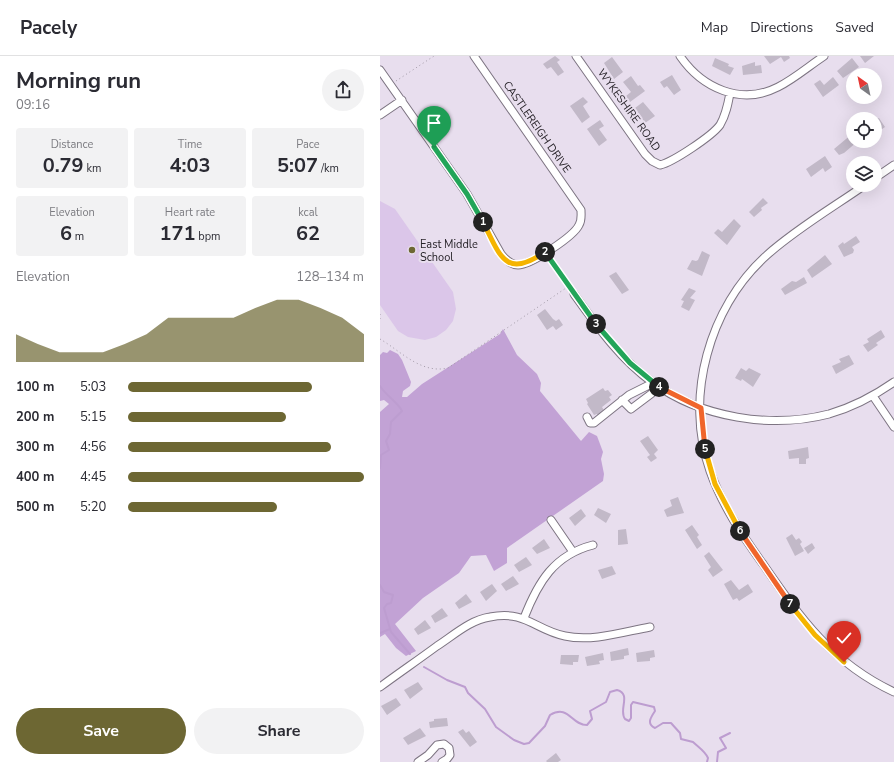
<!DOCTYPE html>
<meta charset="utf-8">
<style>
body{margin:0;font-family:"Nunito Sans",sans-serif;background:#f2f2f3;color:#2b2b33;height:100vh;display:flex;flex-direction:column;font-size:15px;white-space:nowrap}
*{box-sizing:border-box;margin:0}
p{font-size:13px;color:#7c7c81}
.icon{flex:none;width:22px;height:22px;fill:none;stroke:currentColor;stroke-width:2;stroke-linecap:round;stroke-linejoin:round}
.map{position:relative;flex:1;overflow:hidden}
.panel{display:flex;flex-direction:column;background:#fff;width:380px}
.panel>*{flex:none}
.needle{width:26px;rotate:327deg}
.fabs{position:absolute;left:466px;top:12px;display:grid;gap:8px}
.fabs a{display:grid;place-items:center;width:36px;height:36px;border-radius:50%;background:#fff;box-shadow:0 4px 16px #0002;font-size:20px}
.pin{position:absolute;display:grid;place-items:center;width:34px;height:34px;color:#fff;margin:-41px -17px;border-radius:50% 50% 50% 0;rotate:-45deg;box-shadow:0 0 4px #0007}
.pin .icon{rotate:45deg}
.km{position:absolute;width:20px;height:20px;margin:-10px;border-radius:50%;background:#222;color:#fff;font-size:11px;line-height:20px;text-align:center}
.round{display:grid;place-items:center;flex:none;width:42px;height:42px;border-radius:21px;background:#f2f2f3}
.headline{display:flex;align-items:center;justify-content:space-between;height:68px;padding:0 16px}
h1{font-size:22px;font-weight:700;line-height:30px}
.figures{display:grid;grid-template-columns:repeat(3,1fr);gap:6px;height:68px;padding:4px 16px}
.figures div{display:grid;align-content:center;border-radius:4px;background:#f2f2f3;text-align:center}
.figures b{font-size:20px;font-weight:700}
.figures small{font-size:11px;font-weight:400}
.figures p{font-size:11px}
.chart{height:112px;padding:8px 16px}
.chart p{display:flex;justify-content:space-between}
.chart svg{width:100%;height:72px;margin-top:4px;fill:#6d6733;opacity:.7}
.button{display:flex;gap:8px;margin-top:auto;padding:8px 16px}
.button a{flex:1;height:46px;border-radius:24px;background:#6d6733;color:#fff;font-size:16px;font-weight:700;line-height:46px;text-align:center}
.button a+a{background:#f2f2f3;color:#2b2b33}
ul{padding:0 16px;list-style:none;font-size:13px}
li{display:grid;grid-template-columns:64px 48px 1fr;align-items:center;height:30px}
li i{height:10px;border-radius:5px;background:#6d6733}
header{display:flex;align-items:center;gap:24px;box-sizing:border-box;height:56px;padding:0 20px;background:#fff;border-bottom:1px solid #e1e1e2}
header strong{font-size:19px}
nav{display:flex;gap:22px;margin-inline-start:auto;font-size:14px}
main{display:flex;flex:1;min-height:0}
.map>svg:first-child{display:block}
.green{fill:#dbc6e9}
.forest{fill:#c2a2d5}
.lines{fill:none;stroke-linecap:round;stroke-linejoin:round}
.stream{stroke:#bd9dd0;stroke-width:2}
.building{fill:#c2b9c8}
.minor-casing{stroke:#7d7482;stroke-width:9}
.path{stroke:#a199a6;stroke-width:1;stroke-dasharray:1 3;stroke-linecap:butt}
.minor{stroke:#fff;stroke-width:7}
.split-1-casing{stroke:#fff;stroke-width:8}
.split-2-casing{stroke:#fff;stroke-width:8}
.split-3-casing{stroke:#fff;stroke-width:8}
.split-4-casing{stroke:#fff;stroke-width:8}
.split-5-casing{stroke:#fff;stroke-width:8}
.split-6-casing{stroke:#fff;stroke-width:8}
.split-7-casing{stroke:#fff;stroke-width:8}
.split-8-casing{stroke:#fff;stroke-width:8}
.split-1{stroke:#22a559;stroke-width:5}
.split-2{stroke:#f5b400;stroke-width:5}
.split-3{stroke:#22a559;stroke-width:5}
.split-4{stroke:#22a559;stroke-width:5}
.split-5{stroke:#f0652b;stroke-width:5}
.split-6{stroke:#f5b400;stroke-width:5}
.split-7{stroke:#f0652b;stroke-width:5}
.split-8{stroke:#f5b400;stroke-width:5}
.poi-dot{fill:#6d6733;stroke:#e8deee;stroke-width:1.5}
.labels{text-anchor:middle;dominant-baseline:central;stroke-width:4;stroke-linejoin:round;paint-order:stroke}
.street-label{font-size:11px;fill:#28242a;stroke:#e8deee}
.poi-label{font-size:11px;fill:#28242a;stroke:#e8deee;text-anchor:start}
</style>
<header>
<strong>Pacely</strong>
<nav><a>Map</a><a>Directions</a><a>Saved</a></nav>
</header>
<main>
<section class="panel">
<div class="headline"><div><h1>Morning run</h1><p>09:16</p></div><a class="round"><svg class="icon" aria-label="share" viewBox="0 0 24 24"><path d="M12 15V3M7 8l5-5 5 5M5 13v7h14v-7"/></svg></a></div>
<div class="figures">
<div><p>Distance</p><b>0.79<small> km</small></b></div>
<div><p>Time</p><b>4:03</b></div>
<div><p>Pace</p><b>5:07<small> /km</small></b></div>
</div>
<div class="figures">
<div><p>Elevation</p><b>6<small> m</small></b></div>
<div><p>Heart rate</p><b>171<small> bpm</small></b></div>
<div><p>kcal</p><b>62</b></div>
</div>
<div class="chart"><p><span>Elevation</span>128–134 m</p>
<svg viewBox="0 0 160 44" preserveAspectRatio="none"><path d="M0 44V27L10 33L20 38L30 38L40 38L50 33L60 27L70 17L80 17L90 17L100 17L110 11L120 6L130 6L140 11L150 17L160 27V44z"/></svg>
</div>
<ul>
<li><b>100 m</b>5:03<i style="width:78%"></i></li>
<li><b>200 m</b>5:15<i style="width:67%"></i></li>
<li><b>300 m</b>4:56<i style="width:86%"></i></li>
<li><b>400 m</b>4:45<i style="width:100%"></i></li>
<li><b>500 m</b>5:20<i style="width:63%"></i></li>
</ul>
<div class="button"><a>Save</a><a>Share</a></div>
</section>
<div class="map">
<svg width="514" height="706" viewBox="0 0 514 706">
<rect width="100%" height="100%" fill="#e8deee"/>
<path class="green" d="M0,145L15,153L73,236L76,253L73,265L66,274L56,281L45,284L28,281L18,275L0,249Z"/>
<path class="forest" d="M123,273L137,299L157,318L161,327L160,335L201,385L209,376L217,380L223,396L221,403L224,418L223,425L127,492V507L114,515L106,499L91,500L79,517L43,542L15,568L36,595L26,600L16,592L5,578L0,581V356L9,348L4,344L0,345V299L3,296L7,297L10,294L18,298L22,304L31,326L30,330L23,335L22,341H27L42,328L120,278Z"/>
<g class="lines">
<path class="stream" d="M0,330C6,340 17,345 22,355L11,366L10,378L6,385L9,394L1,399L0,412
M0,529L4,536L13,539L11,547L7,548L4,552L11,576L30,598
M0,577L10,573
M44,611L67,624L85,631L88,637L105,653L116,671L134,684L144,688L149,687L165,670L170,659C189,648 191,669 207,669L212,663L210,655L226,646L230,636L237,634C252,638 238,654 245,663L249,665L251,662V649L253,646L274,651L275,655C271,661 266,668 275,672L283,667H291L300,677L301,683L313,686C318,691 325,695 328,702L327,706
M337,706L338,696L346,692L340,682L350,677"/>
</g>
<path class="building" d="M175,0L180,4L177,6L184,16L178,20L171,11L167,13L163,8Z
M384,0H409L410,2L404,6L401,1L390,8Z
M480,0H494L485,7Z
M232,1L243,16L234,23L224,7Z
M335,2L349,8L348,10L354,12L350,19L332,10Z
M472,2L479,11L463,22L457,15Z
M375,6V10L381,9L382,17L363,19L362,10Z
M292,19L301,34L294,39L287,30L284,32L280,26Z
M251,20L258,30L260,29L265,35L250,46L246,40L251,36L243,26Z
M453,21L459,29L443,41L434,28L440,24L444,29Z
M203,41L208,46L203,50L210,61L202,67L190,50Z
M263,46L275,60L265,67L255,52Z
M499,62L505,71L495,78V64Z
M220,64L224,70L219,73L227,84L219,90L207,73Z
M472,78L473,85H478L464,97L459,99L454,93Z
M445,100L452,111L445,116L443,112L431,121L426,113Z
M383,142L388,147L381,152L382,154L374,161L369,156Z
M354,163L361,170L347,189L334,177L338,173L342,176Z
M476,180L480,186L472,191L474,194L473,197L464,201L458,190L463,186L464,188Z
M322,195L330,199L322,220L307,213L312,204L316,205L318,204Z
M445,199L452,208L432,222L427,214Z
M236,216L249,234L242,238L229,220Z
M424,221L427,227L405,239L401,233L412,225L416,226Z
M309,232L316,235L310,242L315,244L309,255L301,251L304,245L301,244Z
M165,253L173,263L176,265L179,263L183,269L176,274L173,270L167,274L157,259Z
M501,274L505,281L496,287L498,289L488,296L483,289L489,286L487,283Z
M469,299L474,308L456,318L452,310L461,306L459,303Z
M361,312L366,315L369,312L381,318L373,331L362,323L361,325L355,322Z
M223,332L225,335L228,334L232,339L229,341L231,344L222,351L225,356L218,360L217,358L214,359L207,348L208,347L206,343Z
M268,380L278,394L274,398L277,402L271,406L267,401L270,399L260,385Z
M428,391L429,402L426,403V408H419V402L409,403L408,395Z
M298,441L304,457L287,461L284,454L292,450L290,444Z
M218,452L231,458L226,467L214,459Z
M201,453L206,460L195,470L189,462Z
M312,469L319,479L317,481L322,489L317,493L305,474Z
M246,473L248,488L238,489V474Z
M412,478L416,484L419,482L422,486L420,488L424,495L415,500L406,482Z
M164,483L170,492L157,498L152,492Z
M432,487L435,492L428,498L424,492Z
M329,496L343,514L333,521L328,514L331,511L324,500Z
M146,501L152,509L139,516L134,509Z
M232,510L236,518L222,523L218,514Z
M133,520L139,528L126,535L121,528Z
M351,524L359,534L368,528L373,536L359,545L357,542L353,544L344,528Z
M112,528L117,535L106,545L100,536Z
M86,538L92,546L79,553L75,547Z
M62,552L68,560L55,567L51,560Z
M45,564L51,572L38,579L34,573Z
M248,592L249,599L244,600V603L231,605L230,596Z
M274,594L275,601L270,602V605L257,606L256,597Z
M223,597L224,604L219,605L220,608L207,610L205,601Z
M181,599H199L198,606H193V609L180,608Z
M38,626L43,633L30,643L24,634Z
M16,642L21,649L7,659L1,650Z
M67,662L68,670L50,672L49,666L54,665V663Z
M40,672L46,680L28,689L23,682Z
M83,673L86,677L89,675L97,686L90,691L78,676Z
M176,697L181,704L178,706H167L166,705Z"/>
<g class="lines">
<g class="minor-casing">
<path id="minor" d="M196,0L265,98L272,105L280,109C293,106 332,80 340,69C346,59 348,48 350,37
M300,0C322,32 361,50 398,31C414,23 429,10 444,0
M0,14L87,138L121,198C125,203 131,209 138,209C151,209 194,180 199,169C202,164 201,159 201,154L94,0
M0,59L22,44
M495,122L514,109
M485,129C452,152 416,173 387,199C329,251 304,341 330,415C342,449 362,479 383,508C421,563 452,607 514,636
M194,238C217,270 240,303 272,326C321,362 391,373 449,358C473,351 494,340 514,326
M493,340L514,371
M242,344L251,353L271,338L278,330
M207,361L210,367H214L249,339L273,327
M171,464L193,496
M144,562C158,526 174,499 213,489
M0,631C19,617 38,604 57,590C74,579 90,564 110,561C146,554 155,574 185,580C212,586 243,576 270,571
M38,706L48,699L57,689L64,688L69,692L70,699L67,703L62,706"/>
</g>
<path class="path" d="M16,25L54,0
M171,202L189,229
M0,258V265
M0,283C22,296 41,318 68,312L189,230L191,233"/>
<use href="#minor" class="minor"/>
</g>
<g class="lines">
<g class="split-1-casing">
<path id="split-1" d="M54,91L87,138L103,166"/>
</g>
<g class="split-2-casing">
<path id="split-2" d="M103,166C120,199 125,224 165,196"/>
</g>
<g class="split-3-casing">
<path id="split-3" d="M165,196L216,268"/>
</g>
<g class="split-4-casing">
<path id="split-4" d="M216,268L250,307L279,331"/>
</g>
<g class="split-5-casing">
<path id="split-5" d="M279,331L321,352L325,393"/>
</g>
<g class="split-6-casing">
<path id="split-6" d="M325,393L335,428L360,475"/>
</g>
<g class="split-7-casing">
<path id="split-7" d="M360,475L410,548"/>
</g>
<g class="split-8-casing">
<path id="split-8" d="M410,548L435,579L464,606"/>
</g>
<use href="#split-1" class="split-1"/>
<use href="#split-2" class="split-2"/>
<use href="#split-3" class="split-3"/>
<use href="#split-4" class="split-4"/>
<use href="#split-5" class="split-5"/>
<use href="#split-6" class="split-6"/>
<use href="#split-7" class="split-7"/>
<use href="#split-8" class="split-8"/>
</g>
<circle class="poi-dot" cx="32" cy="194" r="4"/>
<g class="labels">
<g class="street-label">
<text transform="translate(249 54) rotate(54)">WYKESHIRE ROAD</text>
<text transform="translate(157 71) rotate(55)">CASTLEREIGH DRIVE</text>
</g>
<g class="poi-label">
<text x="40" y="188">East Middle<tspan x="40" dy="13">School</tspan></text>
</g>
</g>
</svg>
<div class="fabs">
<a><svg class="needle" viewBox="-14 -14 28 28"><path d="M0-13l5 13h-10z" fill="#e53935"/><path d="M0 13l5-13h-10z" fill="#7c7c81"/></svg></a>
<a><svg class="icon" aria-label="locate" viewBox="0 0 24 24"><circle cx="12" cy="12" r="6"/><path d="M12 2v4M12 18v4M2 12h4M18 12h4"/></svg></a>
<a><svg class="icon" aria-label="layers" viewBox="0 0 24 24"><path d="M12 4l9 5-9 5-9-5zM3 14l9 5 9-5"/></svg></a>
</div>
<div class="pin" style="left:54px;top:91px;background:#1e9e55"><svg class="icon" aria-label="arrive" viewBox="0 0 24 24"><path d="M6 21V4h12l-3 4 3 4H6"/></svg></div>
<div class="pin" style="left:464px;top:606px;background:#d93025"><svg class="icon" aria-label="check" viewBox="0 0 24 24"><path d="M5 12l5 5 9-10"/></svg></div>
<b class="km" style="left:103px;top:166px">1</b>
<b class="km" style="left:165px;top:196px">2</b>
<b class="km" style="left:216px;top:268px">3</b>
<b class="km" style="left:279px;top:331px">4</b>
<b class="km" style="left:325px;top:393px">5</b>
<b class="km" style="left:360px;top:475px">6</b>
<b class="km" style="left:410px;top:548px">7</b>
</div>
</main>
